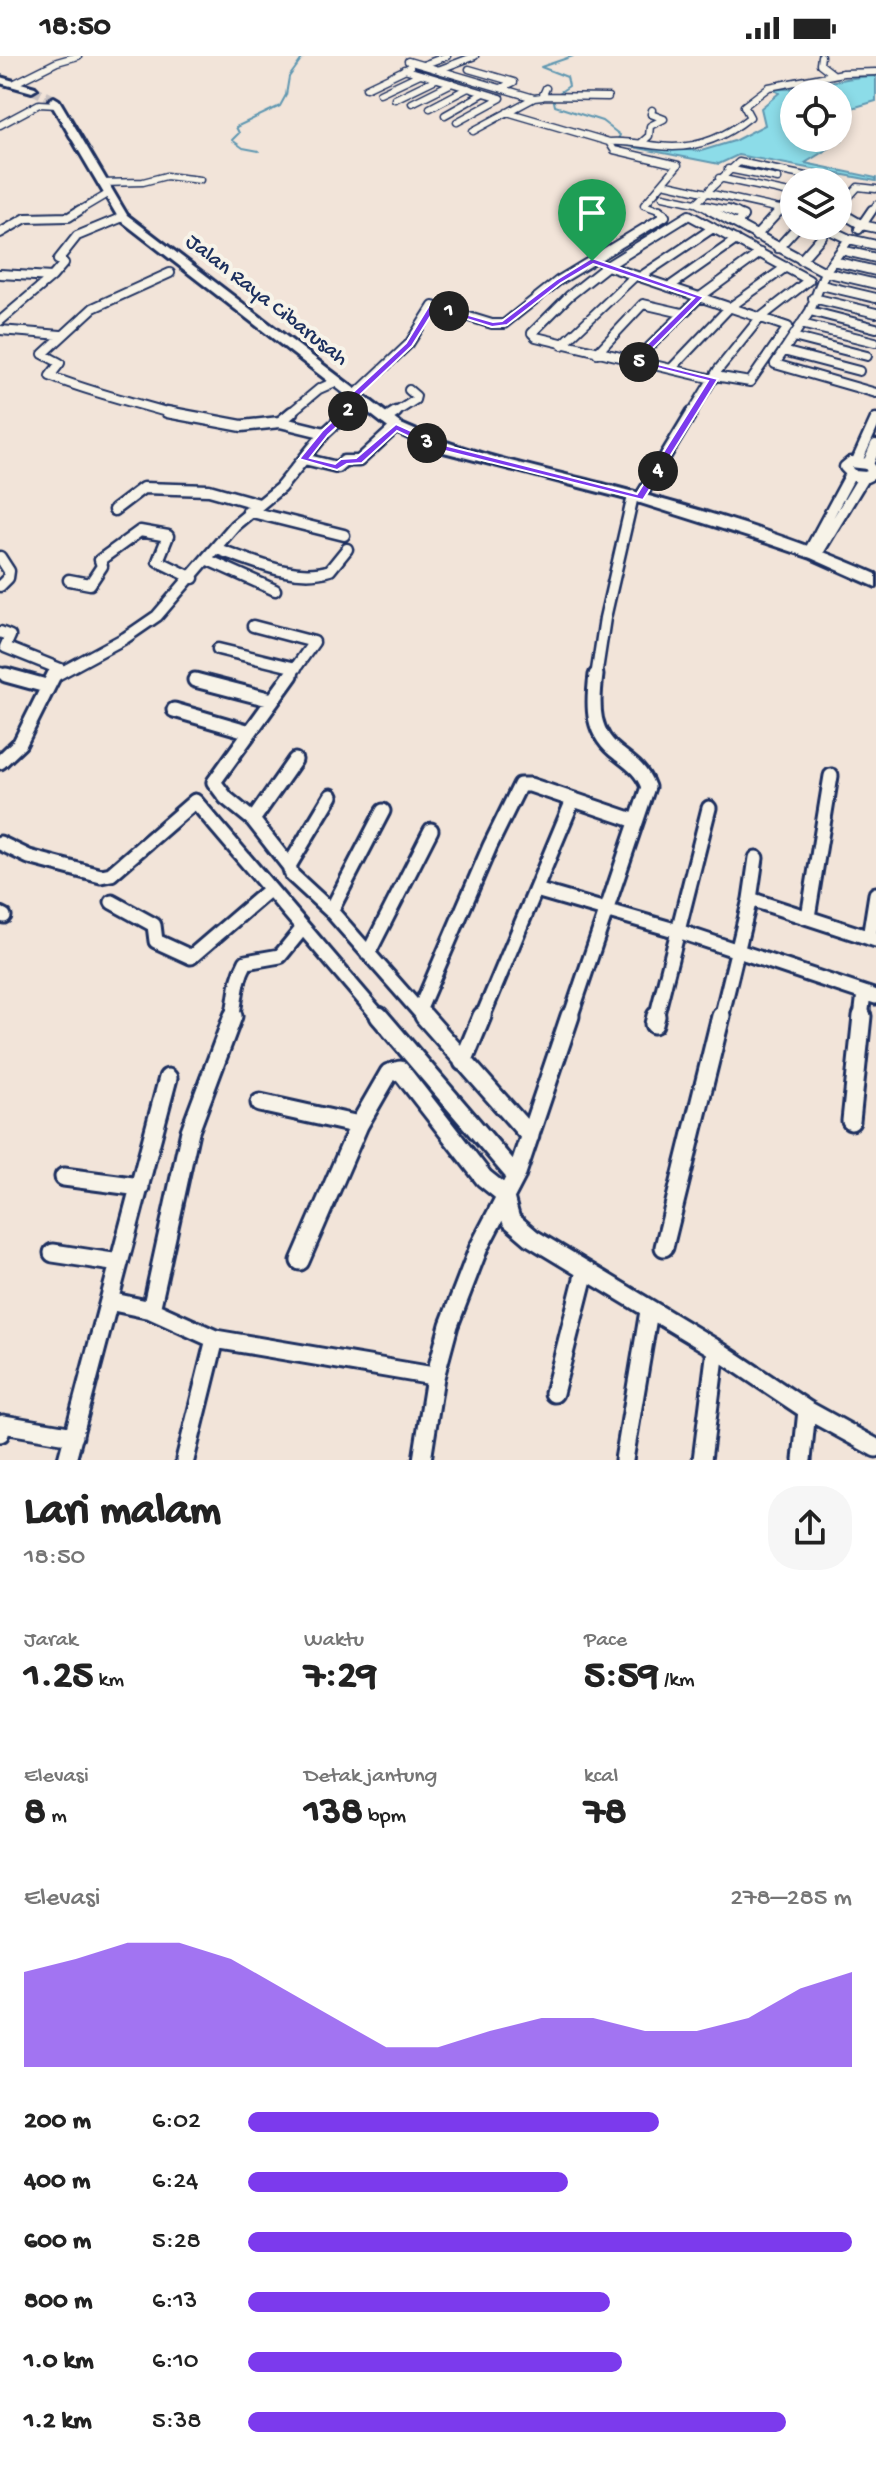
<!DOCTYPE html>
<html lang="id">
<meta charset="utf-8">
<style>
body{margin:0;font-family:"Gochi Hand",sans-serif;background:#f6f6f6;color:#222;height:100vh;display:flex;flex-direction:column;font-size:30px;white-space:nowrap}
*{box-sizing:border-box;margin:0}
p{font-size:26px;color:#767676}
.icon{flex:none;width:44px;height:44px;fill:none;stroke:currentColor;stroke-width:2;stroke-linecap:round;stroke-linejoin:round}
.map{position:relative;height:1404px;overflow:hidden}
.sheet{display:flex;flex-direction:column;background:#fff;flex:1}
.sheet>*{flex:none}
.fabs{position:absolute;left:780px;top:24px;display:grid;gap:16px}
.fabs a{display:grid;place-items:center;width:72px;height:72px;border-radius:50%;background:#fff;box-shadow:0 4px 12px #0003;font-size:40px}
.pin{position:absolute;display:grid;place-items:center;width:68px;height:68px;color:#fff;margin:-82px -34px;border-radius:50% 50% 50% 0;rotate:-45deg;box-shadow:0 0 8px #0007}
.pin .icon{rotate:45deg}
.km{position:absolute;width:40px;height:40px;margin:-20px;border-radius:50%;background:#222;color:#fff;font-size:22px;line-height:40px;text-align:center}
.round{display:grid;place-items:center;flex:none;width:84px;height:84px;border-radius:32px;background:#f6f6f6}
.overview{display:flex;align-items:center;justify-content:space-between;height:136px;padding:0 24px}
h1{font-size:44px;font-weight:700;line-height:60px}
.metrics{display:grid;grid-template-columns:repeat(3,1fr);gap:12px;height:136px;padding:8px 24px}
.metrics div{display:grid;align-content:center}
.metrics b{font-size:40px;font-weight:700}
.metrics small{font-size:22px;font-weight:400}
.metrics p{font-size:22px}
.chart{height:224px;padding:16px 24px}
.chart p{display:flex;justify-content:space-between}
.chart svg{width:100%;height:144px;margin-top:8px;fill:#7c3aed;opacity:.7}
ul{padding:0 24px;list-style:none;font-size:26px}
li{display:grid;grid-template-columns:128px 96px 1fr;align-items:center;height:60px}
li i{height:20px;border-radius:10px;background:#7c3aed}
.status{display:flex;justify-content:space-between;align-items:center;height:56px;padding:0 40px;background:#fff;direction:ltr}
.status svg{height:22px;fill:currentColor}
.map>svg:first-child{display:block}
.water{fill:#8cdce8;stroke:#5f97b1;stroke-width:2;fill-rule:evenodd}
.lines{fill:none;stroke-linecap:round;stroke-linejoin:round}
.stream{stroke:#5f97b1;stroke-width:2}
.primary-tunnel{stroke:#c7c0c0;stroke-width:10;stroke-dasharray:10 5;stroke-linecap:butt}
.street-far4-casing{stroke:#1b2f5e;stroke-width:9}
.street-far3-casing{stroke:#1b2f5e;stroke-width:12}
.street-far2-casing{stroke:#1b2f5e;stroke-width:15}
.street-far1-casing{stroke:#1b2f5e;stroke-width:19}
.street-casing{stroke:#1b2f5e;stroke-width:23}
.primary-casing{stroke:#1b2f5e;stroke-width:6}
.street-far4{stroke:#f7f3e8;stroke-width:6}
.street-far3{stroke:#f7f3e8;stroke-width:8}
.street-far2{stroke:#f7f3e8;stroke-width:10}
.street-far1{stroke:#f7f3e8;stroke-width:13}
.street{stroke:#f7f3e8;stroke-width:17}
.primary{fill:#f7f3e8;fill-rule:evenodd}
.route{fill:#7c3aed;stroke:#fff;stroke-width:2;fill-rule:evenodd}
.labels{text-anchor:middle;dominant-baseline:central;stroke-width:8;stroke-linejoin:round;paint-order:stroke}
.far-street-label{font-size:22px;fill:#1b2f5e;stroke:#f7f3e8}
</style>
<div class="status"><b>18:50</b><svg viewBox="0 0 49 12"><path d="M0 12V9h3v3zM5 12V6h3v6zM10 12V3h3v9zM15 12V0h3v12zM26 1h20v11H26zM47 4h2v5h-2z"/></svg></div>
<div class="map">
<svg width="876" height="1404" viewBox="0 0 876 1404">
<rect width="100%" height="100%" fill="#f2e4d9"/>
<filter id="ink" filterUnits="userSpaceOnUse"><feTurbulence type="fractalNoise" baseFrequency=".0125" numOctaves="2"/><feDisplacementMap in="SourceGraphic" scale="16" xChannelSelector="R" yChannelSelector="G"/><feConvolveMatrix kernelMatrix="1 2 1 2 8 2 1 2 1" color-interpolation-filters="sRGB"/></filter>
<g filter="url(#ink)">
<path class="water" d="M876,20V45L852,52L842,84L805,107L876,122V125L738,99L719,108L623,89L701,95L734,85L765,69L761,52L779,37L772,33C807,35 841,20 876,20ZM794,38H838V82H794Z"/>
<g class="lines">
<path class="stream" d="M573,0L541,11L567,21L569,30L553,41L555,50L602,65L620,79L618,83
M259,95L243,92L232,84L239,77L236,71L280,50L286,39L289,21L304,0"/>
<path class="primary-tunnel" d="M32,33L54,44"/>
<g class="street-far4-casing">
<path id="street-far4" d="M821,0L820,8L833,18
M408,5L534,42
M423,9L447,0
M404,13L501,42L457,66
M469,13L514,26L501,32
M438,14L475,0
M15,27L57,6L78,0
M366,32L410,11
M380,37L420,18
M544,40L608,41
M395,43L436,23
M412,47L452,27
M430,52L468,32
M507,56L609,86
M445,59L484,37
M0,69L39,48L57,49
M473,75L534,42L542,41L546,32
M641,87L649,80L650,70L664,63L651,58L652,54
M728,113L778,123
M719,122L794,138
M101,127L143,126L166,120L200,124
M663,127L793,156
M710,133L739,106L834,126
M708,136L696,147L713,156
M663,140L737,156
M838,153L858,131L876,133
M77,156L109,137
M664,156L644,149L678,109L614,94L609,86C632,84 651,91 673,91C702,91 729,78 750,61L744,50L769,31L843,17L876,16
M778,156L785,149
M871,156L876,149"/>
</g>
<g class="street-far3-casing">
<path id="street-far3" d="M710,154L825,216L876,228
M728,154L743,160L737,168
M789,154L794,157
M838,155L862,169L876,172
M821,170L849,183L876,189
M859,173L872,154
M0,177L26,162L69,161L80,154
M756,180L780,154
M849,183L825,216L810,255L775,308L876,337
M778,192L798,170
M841,194L876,202
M801,204L822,180
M833,205L876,215
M603,209L607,210L689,159L809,224L760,262L718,314L691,358
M170,217L93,252L43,298L60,307L50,320C92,337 130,345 173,358
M0,218L52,221L64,207L58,204L77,180L123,161
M640,221L713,172
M821,229L876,242
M669,231L736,184
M813,242L876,257
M810,255L876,272
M0,265L52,221
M801,268L875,286
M0,274L61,279
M793,281L867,300
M562,289L635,220
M783,295L859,315
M597,297L643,248L682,257
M635,305L700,241L760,197
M671,313L729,252L786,211
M713,323L536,281L532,277L569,240L607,210L788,271L750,326L715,320
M354,340L409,288L433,250L492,268H504L558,225L665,160L659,154
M289,358L319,333L335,326
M346,358L360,345
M393,358L415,344L416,340L409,334"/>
</g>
<g class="street-far2-casing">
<path id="street-far2" d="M167,356L242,370L280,366L325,377
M385,363L396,356
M280,366L292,356
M304,403L337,411L344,405H359L396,371
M857,405L876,363
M851,406L868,408L874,417L866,421L854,420L845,411Z
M868,408L876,389
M640,442L692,356
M114,454L143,432L209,434L259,448
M248,455L344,479
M217,493C251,504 294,526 330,514L347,493
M809,496L851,418
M817,498L863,422
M0,501L9,515L8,522L0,530
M208,504L275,534
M69,524L90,528L102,510L100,504L140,475L168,480L158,505L193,522
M253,570L314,586L289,621
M0,576L10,580L5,591L60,613
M218,593L296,612
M0,617L13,621
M53,621L125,582L157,560L235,469L280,432L325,377L348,356
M596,621L605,562L633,440"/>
</g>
<g class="street-far1-casing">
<path id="street-far1" d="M6,619L46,630
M291,619L214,726L226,742L253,764L289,810L292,819L331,855L425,962
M195,624L272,644
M174,654L250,676
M0,706L20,687L54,619
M253,764L295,704
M0,787L29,801L101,820L111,818L195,745L380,962
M289,810L331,740
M536,834L678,875L876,941
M750,843L876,884
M112,846L154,869L156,885L191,901L270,833
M331,855L383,755
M0,858L4,860
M808,861L831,720
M869,882L876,838
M368,898L431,774
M419,955L490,790L520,729H530L636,765
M232,962C237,940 235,926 246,906L280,900L302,873
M482,962L573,744
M570,962L648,731C642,715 632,708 619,698C591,678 592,651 596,619
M656,962L709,752
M721,962L750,843L756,802
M861,962L864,937"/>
</g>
<g class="street-casing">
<path id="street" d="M379,960L516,1120
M424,960L530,1080
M654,968L656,960
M463,1006L482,960
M168,1022L109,1245L151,1254L215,1283L433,1320
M260,1047L359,1069
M851,1065L862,960
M64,1121L140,1131
M664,1191L721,960
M53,1197L119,1207
M300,1205L359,1069L389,1017L400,1014L484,1122L504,1138L511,1164L532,1182L716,1293L807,1354L876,1392
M151,1254L190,1075L233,960
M554,1337L585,1215
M0,1377L3,1368L74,1380
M67,1404L109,1245
M185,1404L215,1283
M422,1404L435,1321L449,1269L479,1191L516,1120L570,960
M624,1404L649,1255
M702,1404L716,1293
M802,1404L807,1354"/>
</g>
<g class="primary-casing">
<path id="primary" d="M0,21L35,31L37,33L32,36L0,27Z
M54,41L59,44L127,159L401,368C467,398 540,412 611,430C701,453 791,480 876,518V531L811,502L767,487L634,445L432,393L391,374L119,163L49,44Z"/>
</g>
<use href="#street-far4" class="street-far4"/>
<use href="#street-far3" class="street-far3"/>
<use href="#street-far2" class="street-far2"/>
<use href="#street-far1" class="street-far1"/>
<use href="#street" class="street"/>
<use href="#primary" class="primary"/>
</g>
</g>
<path class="route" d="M592,202L704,241L641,304L718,323L643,444L433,392L397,375L362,407L347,408L337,414L299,403L322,375L354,345L351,338L406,287L430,248L493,266L502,265L556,224ZM593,208L694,242L630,305L708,325L637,438L440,388L396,368L356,402L341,403L335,408L310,402L328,379L363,347L359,340L412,290L435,253L492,271L507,269L561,227Z"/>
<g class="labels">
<g class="far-street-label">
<text transform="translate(266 245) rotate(38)">Jalan Raya Cibarusah</text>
</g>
</g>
</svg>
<div class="fabs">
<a><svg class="icon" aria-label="locate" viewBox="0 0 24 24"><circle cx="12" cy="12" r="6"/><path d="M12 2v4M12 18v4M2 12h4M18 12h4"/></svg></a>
<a><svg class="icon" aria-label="layers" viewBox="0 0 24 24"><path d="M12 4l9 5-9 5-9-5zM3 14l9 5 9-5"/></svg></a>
</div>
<div class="pin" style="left:592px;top:205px;background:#1e9e55"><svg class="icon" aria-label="arrive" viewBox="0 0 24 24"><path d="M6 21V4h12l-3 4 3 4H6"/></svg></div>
<b class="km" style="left:449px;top:255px">1</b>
<b class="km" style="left:348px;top:355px">2</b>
<b class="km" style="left:427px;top:387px">3</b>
<b class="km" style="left:658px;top:415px">4</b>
<b class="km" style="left:639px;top:306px">5</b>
</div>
<section class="sheet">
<div class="overview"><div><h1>Lari malam</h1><p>18:50</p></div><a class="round"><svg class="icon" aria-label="share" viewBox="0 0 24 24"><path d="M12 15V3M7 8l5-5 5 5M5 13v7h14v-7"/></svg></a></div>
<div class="metrics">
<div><p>Jarak</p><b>1.25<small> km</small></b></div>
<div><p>Waktu</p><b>7:29</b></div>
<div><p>Pace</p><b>5:59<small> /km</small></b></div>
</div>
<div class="metrics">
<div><p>Elevasi</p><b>8<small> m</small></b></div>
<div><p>Detak jantung</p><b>138<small> bpm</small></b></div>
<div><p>kcal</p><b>78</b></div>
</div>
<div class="chart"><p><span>Elevasi</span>278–285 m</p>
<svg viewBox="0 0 160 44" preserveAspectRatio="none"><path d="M0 44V15L10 11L20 6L30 6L40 11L50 20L60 29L70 38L80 38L90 33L100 29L110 29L120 33L130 33L140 29L150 20L160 15V44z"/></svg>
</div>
<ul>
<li><b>200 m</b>6:02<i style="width:68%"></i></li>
<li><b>400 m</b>6:24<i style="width:53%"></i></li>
<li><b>600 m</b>5:28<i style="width:100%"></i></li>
<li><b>800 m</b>6:13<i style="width:60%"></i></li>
<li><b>1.0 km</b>6:10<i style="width:62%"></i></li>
<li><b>1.2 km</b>5:38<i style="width:89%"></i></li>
</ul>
</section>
